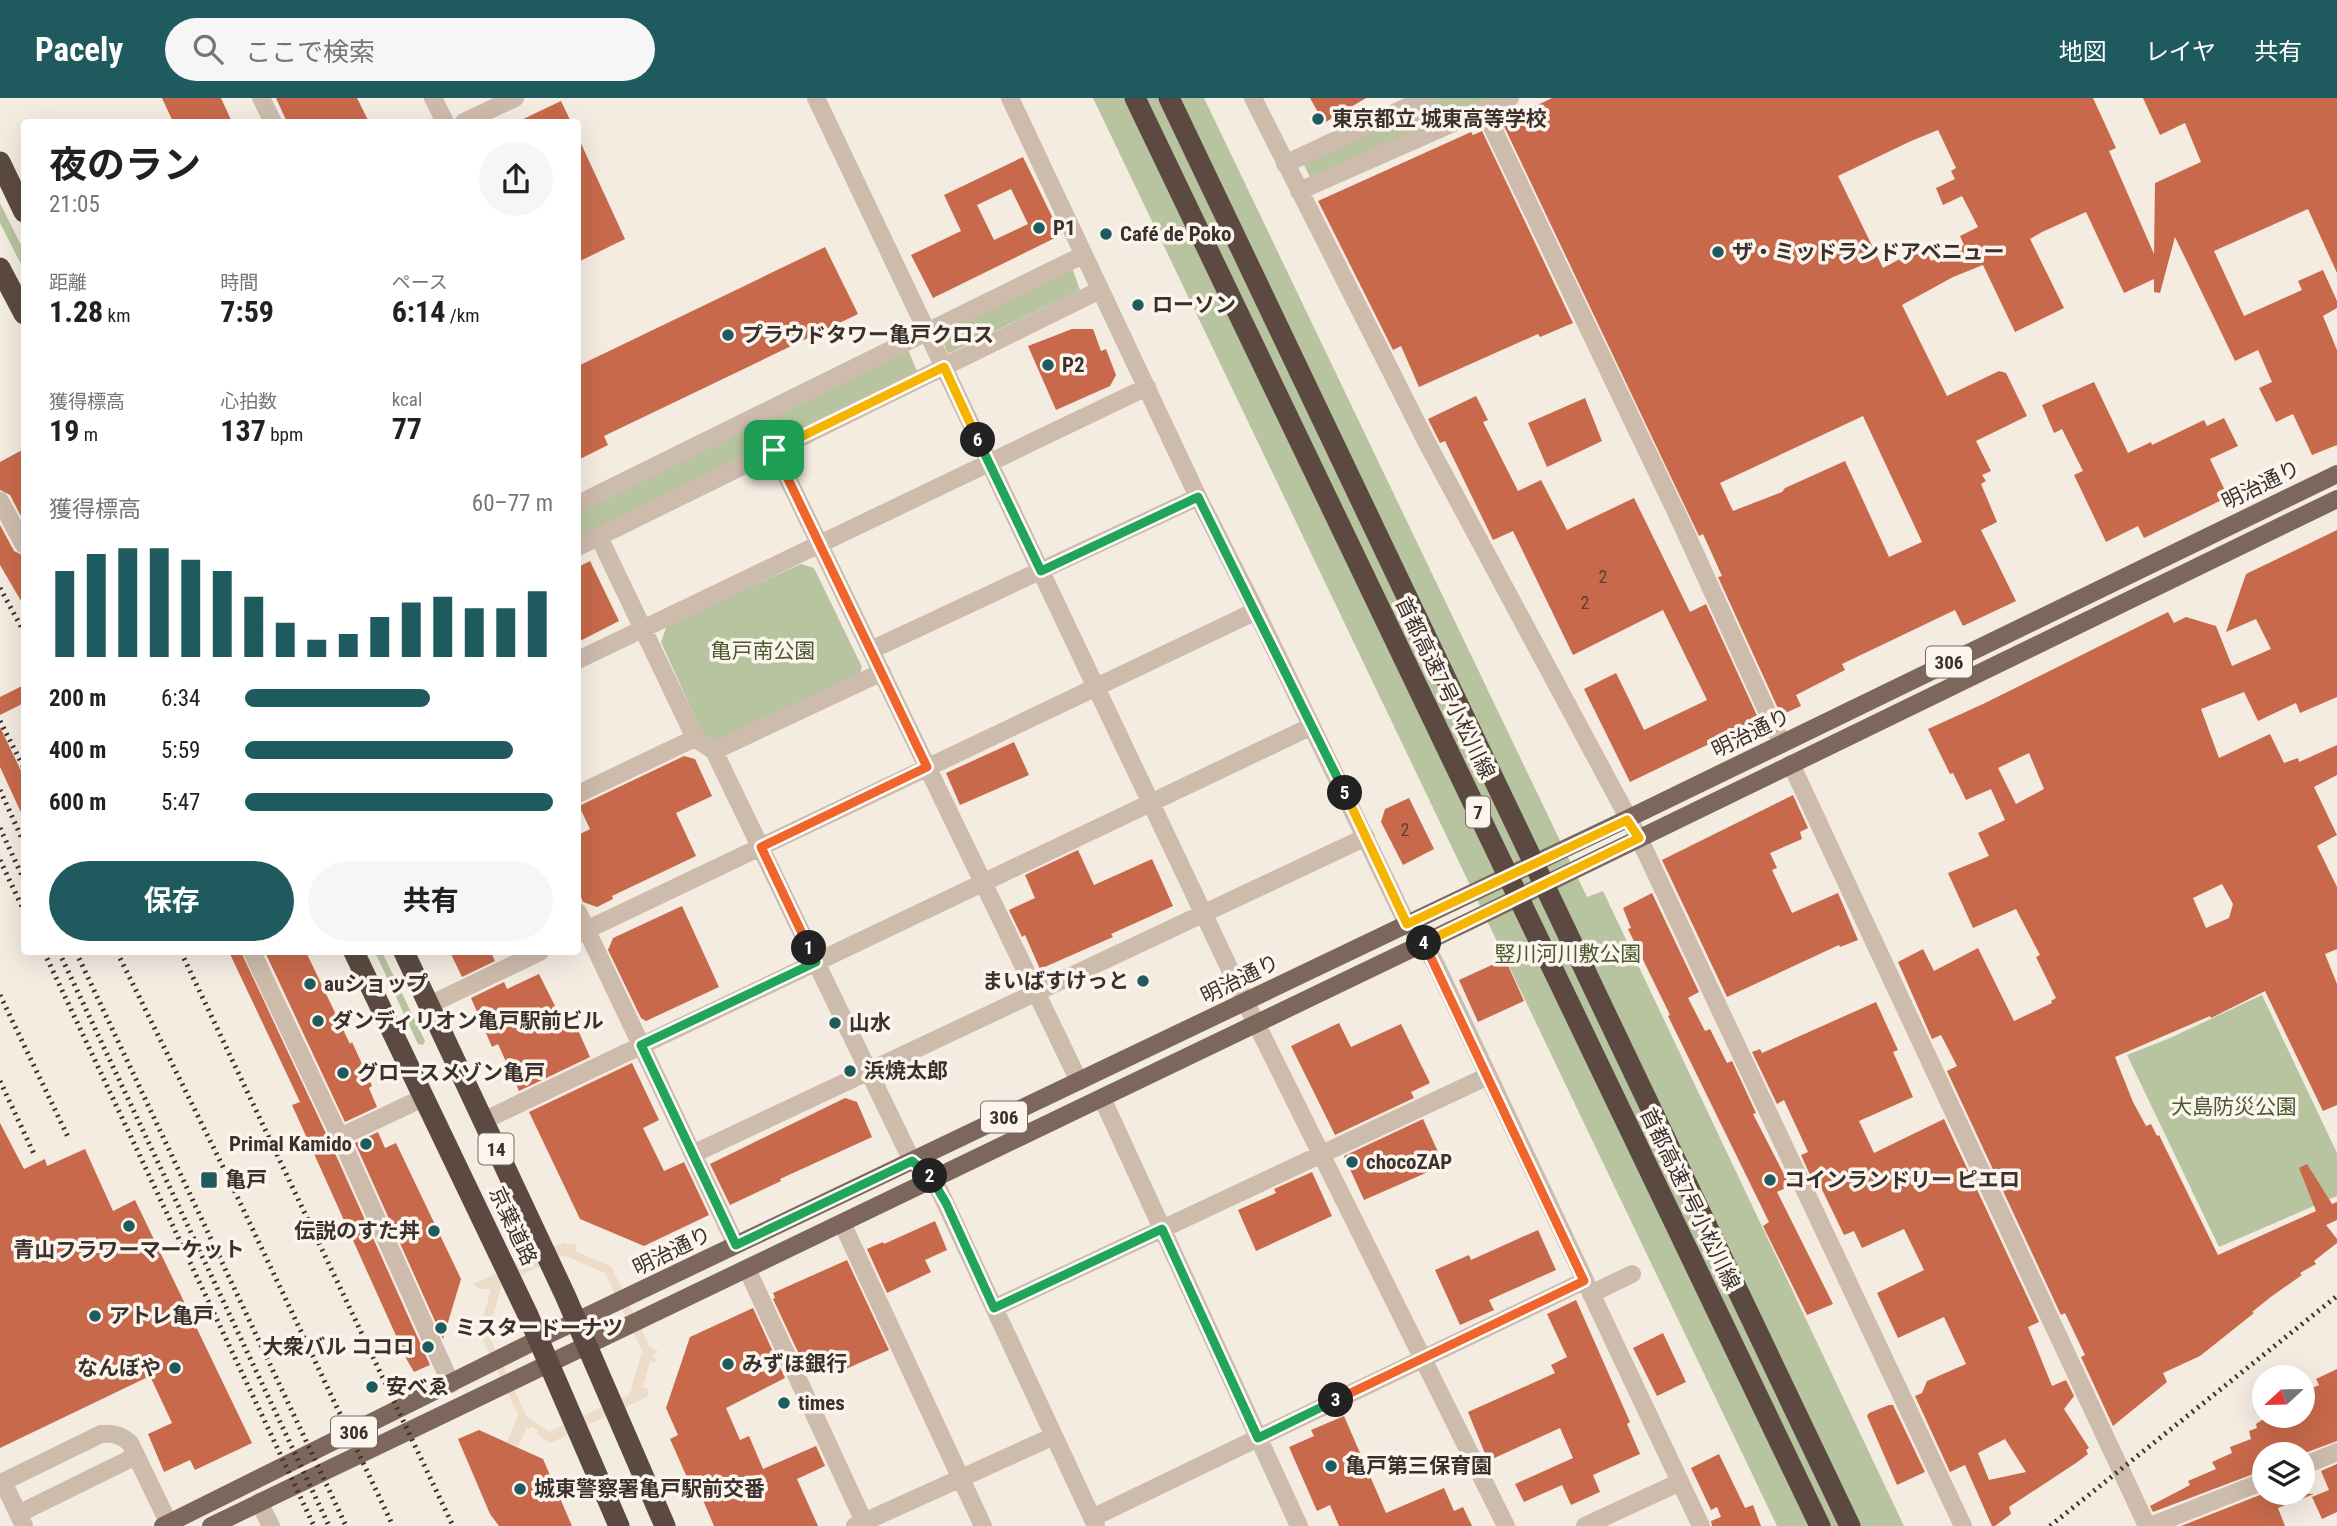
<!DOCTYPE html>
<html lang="ja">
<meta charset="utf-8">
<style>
body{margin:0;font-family:"Roboto Condensed","Noto Sans JP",sans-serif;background:#f6f6f6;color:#202124;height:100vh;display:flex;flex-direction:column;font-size:26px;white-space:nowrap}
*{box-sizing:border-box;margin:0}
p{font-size:23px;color:#757577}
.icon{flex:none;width:38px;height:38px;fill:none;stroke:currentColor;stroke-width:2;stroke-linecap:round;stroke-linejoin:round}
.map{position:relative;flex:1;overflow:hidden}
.panel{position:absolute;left:21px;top:21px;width:560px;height:836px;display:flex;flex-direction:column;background:#fff;border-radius:7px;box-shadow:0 7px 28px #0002}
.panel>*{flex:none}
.needle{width:46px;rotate:248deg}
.controls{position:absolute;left:2252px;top:1267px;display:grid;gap:14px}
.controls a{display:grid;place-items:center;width:63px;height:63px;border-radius:50%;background:#fff;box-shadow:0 7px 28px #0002;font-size:35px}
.pin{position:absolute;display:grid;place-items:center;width:60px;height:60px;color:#fff;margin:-30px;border-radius:14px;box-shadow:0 4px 10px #0006}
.km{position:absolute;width:35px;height:35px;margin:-18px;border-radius:50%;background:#222;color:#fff;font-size:19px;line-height:35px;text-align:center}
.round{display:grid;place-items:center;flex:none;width:74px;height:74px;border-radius:37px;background:#f6f6f6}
.headline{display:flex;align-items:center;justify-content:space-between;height:119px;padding:0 28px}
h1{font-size:38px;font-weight:700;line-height:52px}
.figures{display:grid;grid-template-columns:repeat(3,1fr);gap:10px;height:119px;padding:7px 28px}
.figures div{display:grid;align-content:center}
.figures b{font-size:30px;font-weight:700}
.figures small{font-size:19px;font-weight:400}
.figures p{font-size:19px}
.chart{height:196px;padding:14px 28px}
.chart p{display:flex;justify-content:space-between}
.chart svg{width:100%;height:126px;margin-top:7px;stroke:#1f5a5e;stroke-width:6}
.action{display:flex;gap:14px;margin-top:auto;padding:14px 28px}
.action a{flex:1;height:80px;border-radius:42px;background:#1f5a5e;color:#fff;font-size:28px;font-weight:700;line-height:80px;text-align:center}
.action a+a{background:#f6f6f6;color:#202124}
ul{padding:0 28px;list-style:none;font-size:23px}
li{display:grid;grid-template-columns:112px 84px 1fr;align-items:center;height:52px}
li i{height:18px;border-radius:9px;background:#1f5a5e}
header{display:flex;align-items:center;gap:42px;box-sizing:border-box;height:98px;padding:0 35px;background:#1f5a5e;color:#fff}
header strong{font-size:33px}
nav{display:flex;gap:38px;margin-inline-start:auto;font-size:24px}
.search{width:490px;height:63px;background:#f6f6f6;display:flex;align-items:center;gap:18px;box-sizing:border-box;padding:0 24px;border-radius:38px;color:#757577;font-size:26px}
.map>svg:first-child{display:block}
.green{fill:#b8c4a0}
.plaza{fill:#ecdcc8;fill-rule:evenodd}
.building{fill:#c8694b;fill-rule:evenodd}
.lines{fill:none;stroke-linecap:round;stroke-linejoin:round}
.minor{stroke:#cdbbac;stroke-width:18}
.major{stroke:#7d675c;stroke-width:18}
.highway{stroke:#5c4a42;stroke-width:21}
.rail{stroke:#3b302b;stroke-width:5;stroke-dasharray:2 5;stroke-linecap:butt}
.highway-bridge{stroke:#5c4a42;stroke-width:21}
.split-1-casing{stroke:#fff;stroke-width:14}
.split-2-casing{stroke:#fff;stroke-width:14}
.split-3-casing{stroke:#fff;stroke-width:14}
.split-4-casing{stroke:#fff;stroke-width:14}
.split-5-casing{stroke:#fff;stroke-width:14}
.split-6-casing{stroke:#fff;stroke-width:14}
.split-7-casing{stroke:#fff;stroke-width:14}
.split-1{stroke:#f0652b;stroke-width:9}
.split-2{stroke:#22a559;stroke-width:9}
.split-3{stroke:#22a559;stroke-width:9}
.split-4{stroke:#f0652b;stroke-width:9}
.split-5{stroke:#f5b400;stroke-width:9}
.split-6{stroke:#22a559;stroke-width:9}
.split-7{stroke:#f5b400;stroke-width:9}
.poi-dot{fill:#1f5a5e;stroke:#fbf5ee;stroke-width:2.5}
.labels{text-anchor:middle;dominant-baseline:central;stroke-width:7;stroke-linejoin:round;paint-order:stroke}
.number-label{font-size:18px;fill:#5e3e33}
.shield{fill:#fbf5ee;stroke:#756b66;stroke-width:2}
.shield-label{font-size:19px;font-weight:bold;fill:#3b302b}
.poi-label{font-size:21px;font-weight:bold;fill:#3b302b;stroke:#fbf5ee;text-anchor:start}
.street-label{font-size:21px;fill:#3b302b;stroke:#fbf5ee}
.park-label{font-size:21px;fill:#4a5a2e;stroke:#fbf5ee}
</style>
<header>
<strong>Pacely</strong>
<div class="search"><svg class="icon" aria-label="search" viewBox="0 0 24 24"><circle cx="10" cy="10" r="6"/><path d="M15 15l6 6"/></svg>ここで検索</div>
<nav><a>地図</a><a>レイヤ</a><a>共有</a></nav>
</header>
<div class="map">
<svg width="2337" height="1428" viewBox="0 0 2337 1428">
<rect width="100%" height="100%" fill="#f4ebe1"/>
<path class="green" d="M1093,0H1204L1587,799L1603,793L1904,1428H1777Z
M1436,0H1497L1312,83L1302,63Z
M0,105L24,153V172L0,125Z
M1071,167L1080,192L948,256L939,234Z
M907,249L917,273L578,443V415Z
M801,466L814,470L862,569L859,578L717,643L703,637L661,544L667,527Z
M375,854H382L425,943L423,947L418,946Z
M2262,897L2337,1055V1098L2219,1149L2127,957L2170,940Z"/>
<path class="plaza" d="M565,1144L566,1146H576L575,1153L611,1168L649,1248L658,1253L653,1257L657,1265L650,1263L643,1289L649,1291L647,1299L550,1345L537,1336L538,1333L531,1329L529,1331L527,1329L518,1349L507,1344L518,1316L479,1234L491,1191H480L473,1186ZM564,1157L605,1175L642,1253L630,1296L549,1334L527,1319L488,1236L502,1186Z"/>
<path class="building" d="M162,0H221L232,24H173Z
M276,0H357L369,24H287Z
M1310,0H1366L1324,25Z
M1552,0H2093L2116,50L2109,53L2154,156L2155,85L2201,64L2185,25L2160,37L2143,0H2337V175L2308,111L2214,153L2244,218L2302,192L2298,183L2323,172L2337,203V210L2323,218L2337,252V347L2312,357L2293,316L2276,324L2259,290L2272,284L2258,252L2235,263L2175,139L2160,195L2154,194V181L2124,195L2086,114L2042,134L2030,141L2064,210L2015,234L1983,167L1953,179L1902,207L1947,298L1999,273L2006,275L2027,318L1976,343L1991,373L1982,377L1986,383L1981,386L1997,424L1981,432L2016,503L1963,528L1955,512L1842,566L1845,572L1796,597L1801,608L1781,617L1718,479L1722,478L1703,436L1699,438L1502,24ZM1938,32L1956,70L1951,73L1955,81L1936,90L1943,107L1962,98L1978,129L1960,138L1964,147L1931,163L1924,148L1883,170L1838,78L1911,43ZM1863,318L1922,444L1889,459L1845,363L1785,390L1782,394L1733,413L1720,385Z
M561,3L571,24H517Z
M1482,33L1573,225L1540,239L1538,236L1419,289L1401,248L1393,252L1318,103L1471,34L1473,37Z
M578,39L625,141L578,164Z
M1023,59L1061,137L933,200L911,157L961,133L944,97ZM1011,91L1028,126L994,142L977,107Z
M825,149L858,216L604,338L608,347L578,362V268Z
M1072,231H1093L1101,253L1106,251L1116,277L1110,288L1056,312L1028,248Z
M2094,284L2128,355L2151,344L2152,347L2204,322L2207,328L2224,320L2238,348L2210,361L2228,399L2144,440L2138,428L2106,444L2074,377L2083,373L2062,331L2054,335L2042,307Z
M1476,298L1488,322L1483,324L1518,393L1541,382L1567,432L1634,400L1690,514L1706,506L1759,622L1630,684L1584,591L1616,575L1644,632L1707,602L1663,512L1573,557L1513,433L1493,442L1445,343L1440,345L1428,321Z
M1585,300L1602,343L1547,369L1528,325Z
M24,351V424L10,397L0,392V364Z
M0,427L14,453L24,458V508L0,467Z
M2337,432V599L2300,615L2296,605L2258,623L2244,594L2201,611L2219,660L2270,636L2284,665L2298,660L2299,664L2337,647V677L2314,689L2337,737L2317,748L2337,789V851L2325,856L2337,886V1007L2323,1013L2265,893L2211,920L2210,918L2115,959L2133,1004L2146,1028L2151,1026L2157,1038L2159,1037L2218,1157L2316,1113L2299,1070L2307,1066L2332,1106L2337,1104V1122L2326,1127L2337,1141V1145L2314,1163L2316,1166L2300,1175L2302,1177L2272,1198L2252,1214L2254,1215L2200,1258L2163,1275L2167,1284L2113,1328L2081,1259L2085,1257L2065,1215L2061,1217L1947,973L1957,968L1941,937L1932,941L1898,864L1923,851L1934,873L1978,850L2014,923L2052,905L2051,903L2056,900L2036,859L2040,857L2016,811L1973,830L1948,775L1989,758L1978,735L2005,722L1991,691L1966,702L1953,675L1950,676L1928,631L1983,606L2168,514L2174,525L2186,519L2216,528L2232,568L2271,551L2256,521L2226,534L2246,476ZM2029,655L2044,691L2016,706L1998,670ZM2222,786L2233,806L2229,820L2206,830L2193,800Z
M590,463L619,523L578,544V469Z
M24,587V605L0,617V599Z
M0,629L24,679V721L0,669Z
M1014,644L1029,677L960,707L946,675Z
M684,658L695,661L712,698L676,715L696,758L612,798L613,801L597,809L583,804L578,792V737L590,731L579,708Z
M1793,697L1808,730L1800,734L1802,741L1770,755L1777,770L1772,772L1792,815L1838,795L1858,842L1840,849L1839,847L1727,899L1662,762Z
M1409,700L1434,751L1403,767L1381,724L1385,711Z
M1078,752L1094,787L1152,761L1173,808L1111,836L1113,839L1040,871L1025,837L1022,839L1009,812L1035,800L1025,777Z
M1652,795L1699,894L1688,900L1705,933L1710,931L1727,965L1732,963L1756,1015L1753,1016L1790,1088L1777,1094L1833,1206L1807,1217L1763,1128L1769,1124L1668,918L1670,917L1628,831L1631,830L1623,810Z
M682,808L719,889L646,923L641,920L608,852L613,840Z
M229,854H241L330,1044L430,1267L414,1274L407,1262L292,1007L300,1004Z
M265,854H306L350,946L352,944L372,988L369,990L377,1009L345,1024Z
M450,854H491L495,863L462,879Z
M1505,861L1524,903L1478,924L1459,882Z
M539,876L560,918L570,914L590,959L519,993L498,946L492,949L471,900L504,884L507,891Z
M1876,904L1898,952L1893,954L1913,999L1859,1023L1874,1055L1944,1021L2039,1224L2028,1229L2052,1288L2066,1282L2074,1298L2064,1311L2089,1350L2086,1352L2088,1356L2076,1365L2009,1409L2011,1416L1995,1428H1992L1965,1367L1950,1374L1915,1298L1922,1295L1927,1283L1966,1266L1944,1219L1898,1240L1877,1195L1924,1172L1904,1131L1862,1150L1854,1133L1844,1137L1815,1077L1811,1079L1801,1057L1808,1054L1784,1002L1777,1006L1752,954L1760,951L1762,955ZM2005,1341L2026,1374L1989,1382L1978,1355Z
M1339,925L1351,949L1401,926L1430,985L1411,994L1414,1000L1335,1037L1291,948Z
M632,965L659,1022L643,1030L664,1073L684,1064L709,1117L644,1148L580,1121L529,1014Z
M845,1000L857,1004L872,1039L780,1081L781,1083L730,1107L710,1066Z
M1423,1021L1444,1067L1364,1102L1344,1058Z
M0,1025L24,1071L45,1061L47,1068L85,1051L113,1113L135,1102L252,1345L195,1372L190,1362L164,1374L148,1336L172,1325L150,1278L0,1350Z
M378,1034L385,1050L396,1045L461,1181L443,1241L355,1045Z
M1312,1074L1332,1118L1256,1153L1238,1112L1276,1095L1274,1091Z
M935,1123L947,1152L925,1162L931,1174L887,1195L867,1151L883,1144L884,1146Z
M1538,1132L1556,1172L1489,1202L1494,1212L1460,1227L1435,1172L1469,1157L1471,1162Z
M847,1162L889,1252L832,1277L826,1263L806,1271L773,1201L775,1200L773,1195Z
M1576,1202L1630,1324L1627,1326L1640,1356L1593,1377L1600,1394L1571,1407L1562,1387L1524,1404L1515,1386L1573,1360L1560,1330L1488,1363L1468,1314L1555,1275L1551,1267L1567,1259L1547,1216Z
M753,1210L785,1280L726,1310L740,1342L749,1338L763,1371L816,1348L825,1368L797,1381L818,1428H714L694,1381L689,1384L670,1341L678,1337L666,1310L690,1239Z
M1663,1235L1686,1284L1657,1298L1633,1250Z
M2337,1271V1343L2302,1356H2264V1372L2153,1414L2150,1408L2190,1387L2188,1383L2216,1371L2212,1364L2232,1355L2230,1349L2251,1341L2249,1333L2257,1330L2256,1326L2268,1318H2303V1294L2319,1287L2316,1281Z
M1889,1307H1893L1925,1374L1897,1387L1867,1318L1869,1315Z
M1344,1318L1386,1415L1444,1390L1454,1413L1463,1409L1472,1428H1339L1330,1407L1317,1413L1289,1349L1314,1338L1311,1332Z
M479,1332L543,1361L572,1428H499L490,1416L458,1341Z
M1719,1356L1745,1410L1753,1407L1761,1428H1712L1711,1423L1721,1419L1717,1409L1711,1412L1691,1370Z
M2337,1366V1414L2322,1421L2312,1399L2329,1392L2321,1373Z
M2265,1395L2314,1396L2278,1410L2285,1428H2181Z"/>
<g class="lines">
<path class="minor" d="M261,0L273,24
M433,0L445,24
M816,0L1245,903L1506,1428
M1010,0L1198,399L1256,513L1407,826L1424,845L1436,867L1701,1428
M1253,0L1426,343L1639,740L1963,1428
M1484,12L1678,418L1782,646
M464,24L515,0
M1285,66L1426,0
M1299,93L1510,0
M774,352L1079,983
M0,403L24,447
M578,406L1083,157
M599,439L695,640L714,653L912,1063L934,1081L1096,1428
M578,449L1100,192
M871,552L1198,399
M578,562L1147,289
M714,653L882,574
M1791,666L2147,1428
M578,696L695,640
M578,814L736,1147
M578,836L1256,513
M252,854L340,1039L451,1286
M429,907L540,854
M1102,1000L1299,1428
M483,1023L1312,628
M340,1039L425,999
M693,1056L1366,739
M842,1125L983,1428
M747,1171L866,1428
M1591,1196L1632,1176
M994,1210L1488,978
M2303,1368L2337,1354
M259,1404L271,1428
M18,1416L136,1358
M1092,1420L1584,1183
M24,1428L3,1384L101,1336C114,1335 121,1337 130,1345L170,1428
M855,1428L1054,1338
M1585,1428L1680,1384
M2150,1428L2264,1383"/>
<path class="major" d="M163,1428L539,1241L1627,721L2337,376
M211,1428L1478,819L2337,401"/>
<path class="highway" d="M0,64L24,114
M0,170L24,216
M354,854L527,1215L619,1428
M404,854L565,1197L665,1428"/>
<path class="rail" d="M0,490L24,534
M0,623L24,670
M0,692L24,745
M0,730L24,782
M0,762L24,813
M44,854L314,1428
M59,854L329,1428
M76,854L346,1428
M117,854L227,1077L393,1428
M181,854L453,1428
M0,897L68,1039
M0,983L34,1056
M2050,1428L2337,1198"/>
<path class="highway-bridge" d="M1135,0L1820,1428
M1169,0L1850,1428"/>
</g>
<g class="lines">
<g class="split-1-casing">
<path id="split-1" d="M774,352L927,669L761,749L809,850"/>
</g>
<g class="split-2-casing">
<path id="split-2" d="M809,850L816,864L641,947L736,1147L912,1063L930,1078"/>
</g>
<g class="split-3-casing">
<path id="split-3" d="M930,1078L946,1105L994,1210L1162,1131L1258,1340L1336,1302"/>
</g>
<g class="split-4-casing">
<path id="split-4" d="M1336,1302L1584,1183L1424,845"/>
</g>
<g class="split-5-casing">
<path id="split-5" d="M1345,695L1407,826L1627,722L1639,740L1424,845"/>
</g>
<g class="split-6-casing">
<path id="split-6" d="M978,342L1041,473L1198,399L1345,695"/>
</g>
<g class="split-7-casing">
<path id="split-7" d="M774,352L944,269L978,342"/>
</g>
<use href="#split-1" class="split-1"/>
<use href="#split-2" class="split-2"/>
<use href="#split-3" class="split-3"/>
<use href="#split-4" class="split-4"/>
<use href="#split-5" class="split-5"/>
<use href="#split-6" class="split-6"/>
<use href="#split-7" class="split-7"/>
</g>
<g class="poi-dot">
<circle cx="1318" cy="21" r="7"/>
<circle cx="1039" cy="130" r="7"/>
<circle cx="1106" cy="136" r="7"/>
<circle cx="1718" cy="154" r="7"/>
<circle cx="1138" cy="207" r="7"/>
<circle cx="728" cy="237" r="7"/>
<circle cx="1048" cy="267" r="7"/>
<circle cx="1143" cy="883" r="7"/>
<circle cx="310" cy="886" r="7"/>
<circle cx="318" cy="923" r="7"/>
<circle cx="835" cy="925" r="7"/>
<circle cx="850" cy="973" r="7"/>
<circle cx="343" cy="975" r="7"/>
<circle cx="366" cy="1046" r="7"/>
<circle cx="1352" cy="1064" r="7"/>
<rect x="200" y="1073" width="18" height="18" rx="3.5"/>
<circle cx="1770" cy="1082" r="7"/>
<circle cx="129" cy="1128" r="7"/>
<circle cx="434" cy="1133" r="7"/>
<circle cx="95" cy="1218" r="7"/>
<circle cx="441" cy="1230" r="7"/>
<circle cx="428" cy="1249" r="7"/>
<circle cx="728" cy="1266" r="7"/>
<circle cx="175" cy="1270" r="7"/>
<circle cx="372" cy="1289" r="7"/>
<circle cx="784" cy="1305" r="7"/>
<circle cx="1331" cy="1368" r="7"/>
<circle cx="520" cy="1391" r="7"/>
</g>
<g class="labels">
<g class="number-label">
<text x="1603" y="478">2</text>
<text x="1585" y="504">2</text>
<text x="1405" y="731">2</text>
</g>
<g class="shield">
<rect x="1926" y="548.5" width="46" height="31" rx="5"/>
<rect x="1466" y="698.5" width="24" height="31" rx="5"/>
<rect x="981" y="1003.5" width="46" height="31" rx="5"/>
<rect x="478.5" y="1035.5" width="35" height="31" rx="5"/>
<rect x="331" y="1318.5" width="46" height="31" rx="5"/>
</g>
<g class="shield-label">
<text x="1949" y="564">306</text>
<text x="1478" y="714">7</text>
<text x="1004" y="1019">306</text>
<text x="496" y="1051">14</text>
<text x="354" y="1334">306</text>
</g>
<g class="poi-label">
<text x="1332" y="21">東京都立 城東高等学校</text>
<text x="1053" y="130">P1</text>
<text x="1120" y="136">Café de Poko</text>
<text x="1732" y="154">ザ・ミッドランドアベニュー</text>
<text x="1152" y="207">ローソン</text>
<text x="742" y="237">プラウドタワー亀戸クロス</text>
<text x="1062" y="267">P2</text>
<text x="1129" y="883" text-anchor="end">まいばすけっと</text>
<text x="324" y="886">auショップ</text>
<text x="332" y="923">ダンディリオン亀戸駅前ビル</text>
<text x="849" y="925">山水</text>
<text x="864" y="973">浜焼太郎</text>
<text x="357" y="975">グロースメゾン亀戸</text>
<text x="352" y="1046" text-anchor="end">Primal Kamido</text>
<text x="1366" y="1064">chocoZAP</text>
<text x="225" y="1082">亀戸</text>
<text x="1784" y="1082">コインランドリー ピエロ</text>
<text x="420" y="1133" text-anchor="end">伝説のすた丼</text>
<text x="129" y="1152" text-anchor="middle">青山フラワーマーケット</text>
<text x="109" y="1218">アトレ亀戸</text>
<text x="455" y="1230">ミスタードーナツ</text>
<text x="414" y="1249" text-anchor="end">大衆バル ココロ</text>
<text x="742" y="1266">みずほ銀行</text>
<text x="161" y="1270" text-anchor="end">なんぼや</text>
<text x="386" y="1289">安べゑ</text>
<text x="798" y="1305">times</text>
<text x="1345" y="1368">亀戸第三保育園</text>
<text x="534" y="1391">城東警察署亀戸駅前交番</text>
</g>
<g class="street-label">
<text transform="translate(2261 387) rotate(-26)">明治通り</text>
<text transform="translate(1445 590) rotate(64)">首都高速7号小松川線</text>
<text transform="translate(1751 635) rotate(-26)">明治通り</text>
<text transform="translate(1240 881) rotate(-26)">明治通り</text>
<text transform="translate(1690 1101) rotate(64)">首都高速7号小松川線</text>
<text transform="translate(513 1128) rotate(65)">京葉道路</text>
<text transform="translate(672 1153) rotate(-26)">明治通り</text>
</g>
<g class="park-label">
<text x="763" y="553">亀戸南公園</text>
<text x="1568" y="856">竪川河川敷公園</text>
<text x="2234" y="1009">大島防災公園</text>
</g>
</g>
</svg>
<div class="controls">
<a><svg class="needle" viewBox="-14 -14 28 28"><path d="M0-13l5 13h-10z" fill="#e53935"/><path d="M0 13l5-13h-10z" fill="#757577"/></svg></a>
<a><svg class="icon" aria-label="layers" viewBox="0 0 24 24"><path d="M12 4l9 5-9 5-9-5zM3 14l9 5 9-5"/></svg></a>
</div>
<div class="pin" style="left:774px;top:352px;background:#1e9e55"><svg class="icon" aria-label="arrive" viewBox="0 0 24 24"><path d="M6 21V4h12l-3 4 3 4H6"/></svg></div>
<b class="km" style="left:809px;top:850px">1</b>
<b class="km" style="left:930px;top:1078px">2</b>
<b class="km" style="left:1336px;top:1302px">3</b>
<b class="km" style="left:1424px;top:845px">4</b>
<b class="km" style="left:1345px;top:695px">5</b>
<b class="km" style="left:978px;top:342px">6</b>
<section class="panel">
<div class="headline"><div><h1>夜のラン</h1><p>21:05</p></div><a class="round"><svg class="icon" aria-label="share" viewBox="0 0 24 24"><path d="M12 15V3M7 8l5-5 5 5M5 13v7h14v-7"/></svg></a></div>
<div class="figures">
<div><p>距離</p><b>1.28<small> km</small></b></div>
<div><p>時間</p><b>7:59</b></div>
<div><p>ペース</p><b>6:14<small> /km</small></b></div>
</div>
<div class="figures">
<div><p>獲得標高</p><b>19<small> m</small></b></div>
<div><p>心拍数</p><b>137<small> bpm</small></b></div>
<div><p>kcal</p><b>77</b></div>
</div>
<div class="chart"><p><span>獲得標高</span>60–77 m</p>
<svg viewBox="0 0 160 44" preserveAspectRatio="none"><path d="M5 44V14M15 44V8M25 44V6M35 44V6M45 44V10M55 44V14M65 44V23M75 44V32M85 44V38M95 44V36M105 44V30M115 44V25M125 44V23M135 44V27M145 44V27M155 44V21"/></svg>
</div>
<ul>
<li><b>200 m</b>6:34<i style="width:60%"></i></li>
<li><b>400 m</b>5:59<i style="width:87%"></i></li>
<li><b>600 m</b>5:47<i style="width:100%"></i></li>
</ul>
<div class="action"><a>保存</a><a>共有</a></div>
</section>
</div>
